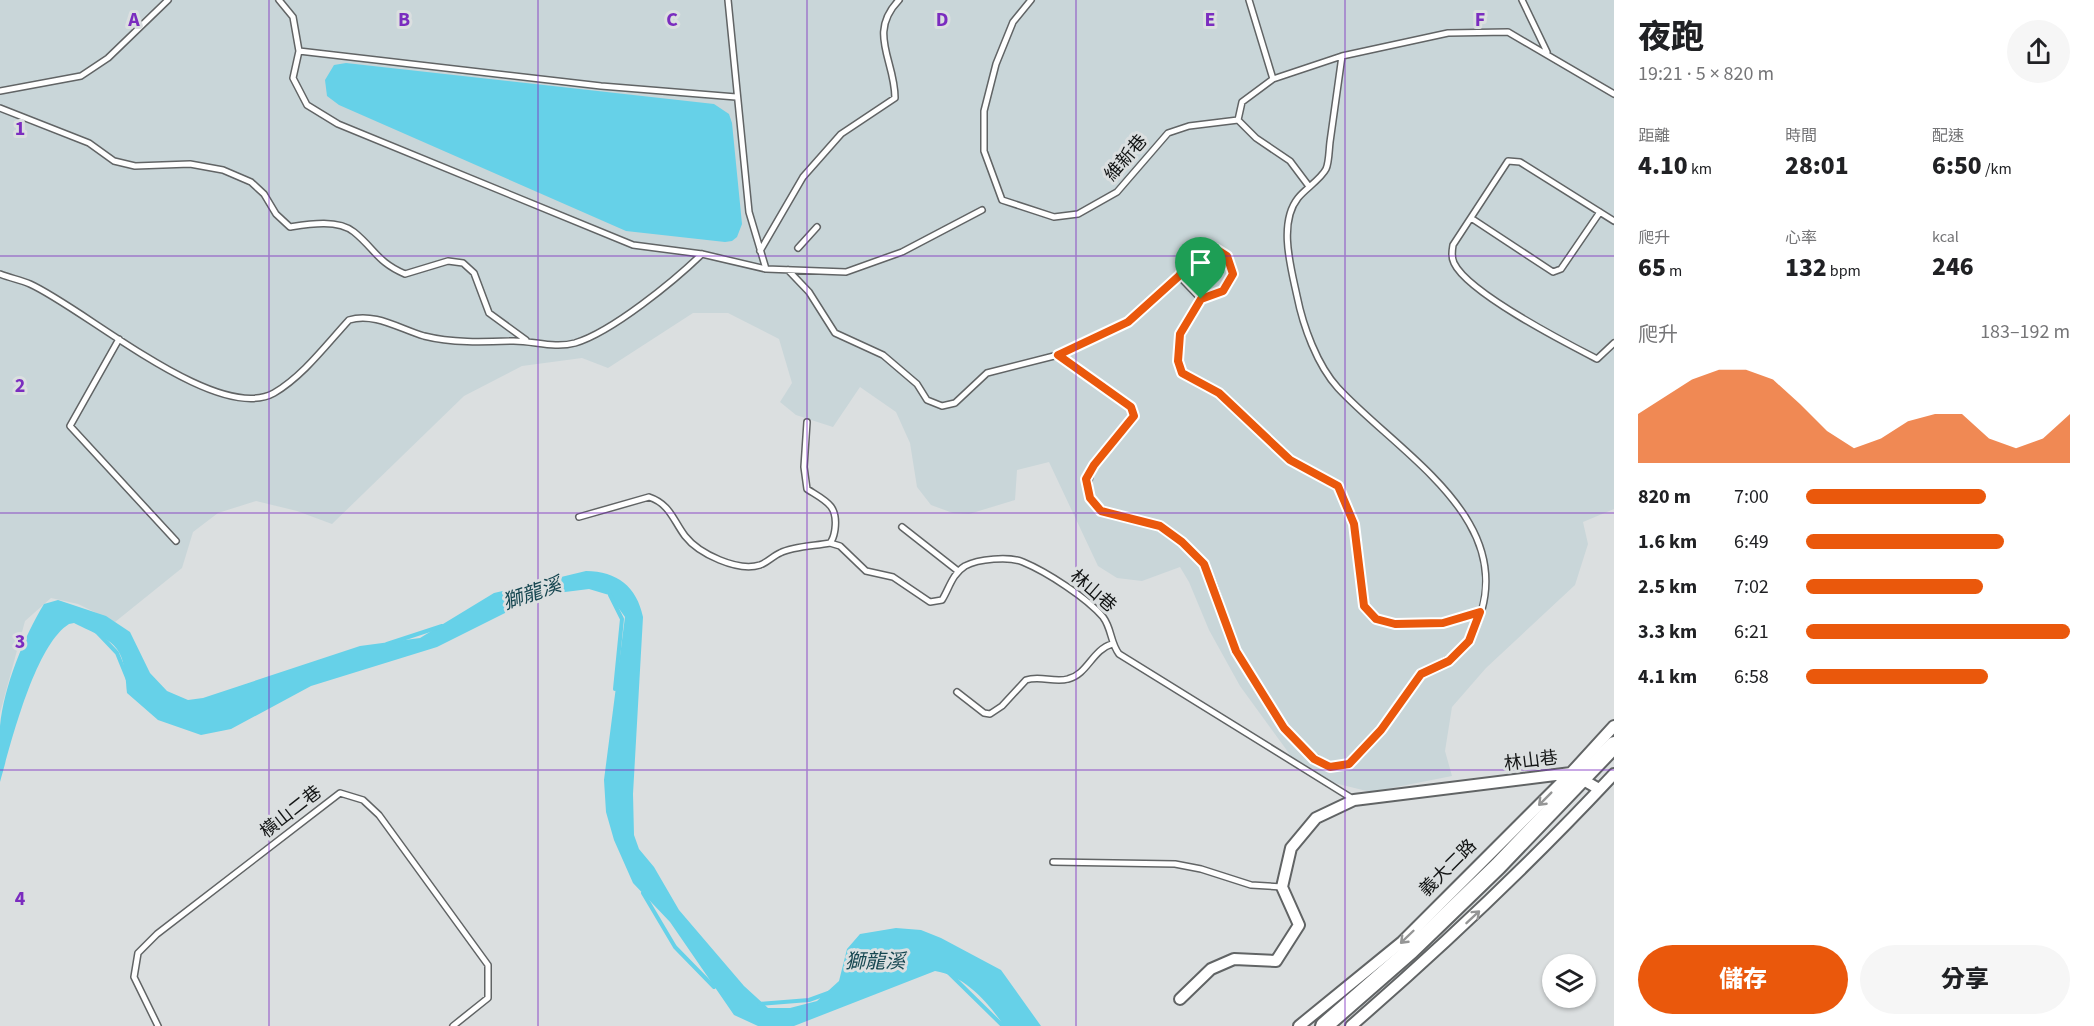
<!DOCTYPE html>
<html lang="zh-TW">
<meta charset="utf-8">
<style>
body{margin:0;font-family:"Source Sans 3","Noto Sans TC",sans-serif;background:#f6f6f6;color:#202124;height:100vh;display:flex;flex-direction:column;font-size:22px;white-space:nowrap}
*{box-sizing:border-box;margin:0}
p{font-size:20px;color:#757577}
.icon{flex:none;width:33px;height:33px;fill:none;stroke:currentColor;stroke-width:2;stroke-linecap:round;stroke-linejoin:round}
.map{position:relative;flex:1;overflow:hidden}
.panel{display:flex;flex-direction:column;background:#fff;width:480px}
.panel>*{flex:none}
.controls{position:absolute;left:1542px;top:954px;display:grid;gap:12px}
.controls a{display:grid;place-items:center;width:54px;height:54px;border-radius:50%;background:#fff;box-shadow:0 2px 4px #0004;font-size:30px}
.pin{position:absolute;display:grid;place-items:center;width:51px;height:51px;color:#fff;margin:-62px -26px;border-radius:50% 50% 50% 0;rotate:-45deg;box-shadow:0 0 6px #0007}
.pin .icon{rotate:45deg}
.round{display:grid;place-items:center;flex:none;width:63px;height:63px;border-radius:32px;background:#f6f6f6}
.summary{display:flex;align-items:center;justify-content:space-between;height:102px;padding:0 24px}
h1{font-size:33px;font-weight:800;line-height:45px}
.figures{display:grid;grid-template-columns:repeat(3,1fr);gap:9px;height:102px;padding:6px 24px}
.figures div{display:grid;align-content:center}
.figures b{font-size:26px;font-weight:800}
.figures small{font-size:16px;font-weight:400}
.figures p{font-size:16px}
.chart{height:168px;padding:12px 24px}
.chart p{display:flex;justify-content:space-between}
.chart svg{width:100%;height:108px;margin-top:6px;fill:#ea580c;opacity:.7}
.action{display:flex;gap:12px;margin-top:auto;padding:12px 24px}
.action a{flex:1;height:69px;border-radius:36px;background:#ea580c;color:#fff;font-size:24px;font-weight:800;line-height:69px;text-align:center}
.action a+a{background:#f6f6f6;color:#202124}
ul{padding:0 24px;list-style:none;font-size:20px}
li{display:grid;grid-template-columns:96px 72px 1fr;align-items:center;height:45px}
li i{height:15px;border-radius:8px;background:#ea580c}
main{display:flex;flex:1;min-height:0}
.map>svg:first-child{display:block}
.built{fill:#c9d6d9}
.water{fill:#66d1e8}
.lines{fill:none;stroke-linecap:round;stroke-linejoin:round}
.stream{stroke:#66d1e8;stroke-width:4}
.lane-casing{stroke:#616465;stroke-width:8}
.street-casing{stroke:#616465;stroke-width:14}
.secondary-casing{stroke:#616465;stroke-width:20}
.lane{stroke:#fff;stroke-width:5}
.street{stroke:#fff;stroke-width:10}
.secondary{stroke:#fff;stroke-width:16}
.oneway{stroke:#959696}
.route-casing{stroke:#fff;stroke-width:12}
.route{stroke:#ea580c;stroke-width:8}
.grid{fill:none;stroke:#7b2cbf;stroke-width:1.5;stroke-opacity:0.55}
.labels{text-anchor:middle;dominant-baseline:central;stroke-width:6;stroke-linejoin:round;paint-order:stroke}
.street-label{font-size:18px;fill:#131515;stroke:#dbdfe0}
.water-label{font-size:20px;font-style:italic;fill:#174751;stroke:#dbdfe0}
.grid-label{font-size:20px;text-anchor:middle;font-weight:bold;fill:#7b2cbf;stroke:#dbdfe0;stroke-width:6;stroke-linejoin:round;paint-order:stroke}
</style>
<main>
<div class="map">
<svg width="1614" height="1026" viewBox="0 0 1614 1026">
<rect width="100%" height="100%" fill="#dbdfe0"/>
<path class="built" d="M0,0H1614V509L1583,522L1588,544L1575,585L1486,668L1452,707L1445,751L1452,776L1371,792L1334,783L1291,756L1240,686L1209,630L1189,582L1180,567L1142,581L1117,578L1098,566L1049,462L1017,470L1015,500L969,514L953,513L931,505L917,487L910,443L896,412L860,387L833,427L796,415L780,402L792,383L779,339L728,313H693L608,368L582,358L522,366L464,396L332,524L297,511L256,501L218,513L193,532L182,568L115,622L78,604L51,598L25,621L0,713Z"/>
<path class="water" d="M346,63L714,104L729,114L732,123L742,224L737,237L732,241L725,242L626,231L339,105L327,96L325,80L334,65Z
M586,571C617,571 637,587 643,617L633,794L634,835L639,849L654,867L679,910L744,986L768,1008H790L817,1001L839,981L847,949L860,934L896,928L921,930L941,938L1001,970L1041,1026H1004C989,1003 964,975 935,971L794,1026H758L734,1015L670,922L633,883L614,840L606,812L604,780L625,617L609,595L589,589L557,593L525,603L437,647L311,686L231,729L201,735L158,720L127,693C124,643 117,644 74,623L69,624C35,645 11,743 0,782C0,763 0,744 0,726C4,686 24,637 44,604L58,600L106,616L130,632L150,673L167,691L188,700L203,698L360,646L420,638L494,593Z"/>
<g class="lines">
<path class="stream" d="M610,595L622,619L615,689
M97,632L117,653L128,680
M387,644L442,626
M643,893L675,947L714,987
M948,972L1003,1026
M759,1004L809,1000L831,992"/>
<g class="lane-casing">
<path id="lane" d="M279,0L293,17L299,51L293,78L307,105L338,124L633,245L702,254L766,269L846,272L902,252L982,210
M728,0L749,212L766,269
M1031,0L1013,22L996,64L984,111V151L1002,200L1054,217L1078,214L1117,192L1168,133L1189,126L1238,120
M1249,0L1273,79
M1522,0L1547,52
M299,51L601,86L736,97
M0,91L81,76L108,58L168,0
M0,108L89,143L114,161L135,166L190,164L223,170L251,182L264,194L276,214L290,227C309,224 338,219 354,232C375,249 377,262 405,274L448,261L463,263L474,273L489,313L526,340
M1308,185L1290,161L1256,138L1238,120L1242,102L1273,79L1342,56L1448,33L1508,32L1614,94
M1471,218L1553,272L1561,269L1600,212
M1614,221L1520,162L1508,161L1453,245C1452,251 1451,257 1454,263C1468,293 1566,343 1597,359L1614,343
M798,248L817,227
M760,251L803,177L841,134L895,98C895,60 867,33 899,0
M788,270L809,292L835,333L883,355L917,384L927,400L942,406L955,403L987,373L1058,355L1128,322L1179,276L1201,299C1186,324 1172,342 1182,373L1219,393L1290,460L1338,486L1354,524L1364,607L1376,619L1395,624L1443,623L1480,612
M0,274C10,278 21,280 30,284C84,308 217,425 274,393C303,376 326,345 349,320C374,312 400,329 424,336C452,343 482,342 511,341C532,340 553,349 575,343C612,332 674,281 702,254
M1179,276C1193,259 1202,236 1227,256L1233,274C1229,291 1216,294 1201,299
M119,339L70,426L176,541
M1058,355L1131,407L1134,416C1118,437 1081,466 1090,494C1098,521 1137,516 1159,526C1174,533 1190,548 1201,560C1215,577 1225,626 1235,648C1248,677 1308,777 1344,766C1362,761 1390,716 1401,700C1407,692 1414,680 1422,674C1438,662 1460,658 1470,639C1531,526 1402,457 1338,388C1317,365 1303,326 1297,296C1291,268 1278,223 1298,198C1305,189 1321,179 1326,169C1329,163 1329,150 1330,142C1334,114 1338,85 1342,56
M579,517L649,497C670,504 673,520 685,536C699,554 738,572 760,565C768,562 773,556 780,553C794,546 815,546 830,543C834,538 834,535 835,529C838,505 826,501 807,489L804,467L807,422
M902,527L958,571
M830,543L840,546L866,571L893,577L930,602L942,600C949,589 952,574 965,566C978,559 1009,556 1023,562C1047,572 1087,598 1103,617C1112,629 1110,642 1119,654L1353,799
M957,692L984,713L990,714L1002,706L1026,680C1040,675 1054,683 1068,679C1088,674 1092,650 1112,644
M1053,862L1175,864L1201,869L1251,885L1282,887
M158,1026L134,977L138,953L157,934L340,793L363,800L379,815L488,965V998L453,1026"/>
</g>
<g class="street-casing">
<path id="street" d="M1180,999L1211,969L1234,959L1276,961L1299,925L1282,887L1291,848L1316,818L1354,800L1571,773L1599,789
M1299,1026L1402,942L1571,773L1614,726
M1351,1026C1443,946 1531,863 1614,774"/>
</g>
<g class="secondary-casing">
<path id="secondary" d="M1324,1026L1410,951L1498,866L1614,745"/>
</g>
<use href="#lane" class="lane"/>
<use href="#street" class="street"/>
<use href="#secondary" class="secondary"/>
</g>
<defs><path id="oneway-shaft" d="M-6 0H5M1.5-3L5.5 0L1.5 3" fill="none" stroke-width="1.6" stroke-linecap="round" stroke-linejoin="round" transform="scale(1.5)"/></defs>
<g class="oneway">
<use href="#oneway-shaft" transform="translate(1545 799) rotate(135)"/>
<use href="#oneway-shaft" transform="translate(1473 917) rotate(-43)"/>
<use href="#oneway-shaft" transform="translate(1407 937) rotate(136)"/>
</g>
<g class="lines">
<g class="route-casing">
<path id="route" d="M1204,249H1216L1227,256L1233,274L1223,291L1201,299L1180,334L1178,361L1182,373L1219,393L1290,460L1338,486L1354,524L1364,606L1376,619L1395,624L1443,623L1480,612L1469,641L1449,661L1421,674L1381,730L1349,764L1330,767L1314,759L1284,728L1236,651L1204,564L1182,542L1160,526L1101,511L1090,498L1086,479L1094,465L1134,416L1131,407L1058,355L1128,322L1179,276L1193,255Z"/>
</g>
<use href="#route" class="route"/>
</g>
<path class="grid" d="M269,0V1026M538,0V1026M807,0V1026M1076,0V1026M1345,0V1026M0,256H1614M0,513H1614M0,770H1614"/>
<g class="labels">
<g class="street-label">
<text transform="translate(1126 158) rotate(-49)">維新巷</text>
<text transform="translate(1093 591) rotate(41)">林山巷</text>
<text transform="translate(1531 761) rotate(-7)">林山巷</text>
<text transform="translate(291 812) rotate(-38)">橫山二巷</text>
<text transform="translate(1448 868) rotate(-45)">義大二路</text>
</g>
<g class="water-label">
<text transform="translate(532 594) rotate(-19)">獅龍溪</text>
<text x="875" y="962">獅龍溪</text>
</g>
</g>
<g class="grid-label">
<text x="134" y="26">A</text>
<text x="404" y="26">B</text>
<text x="672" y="26">C</text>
<text x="942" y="26">D</text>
<text x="1210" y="26">E</text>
<text x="1480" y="26">F</text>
<text x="20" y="135">1</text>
<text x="20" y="392">2</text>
<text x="20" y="648">3</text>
<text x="20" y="905">4</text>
</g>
</svg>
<div class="controls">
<a><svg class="icon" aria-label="layers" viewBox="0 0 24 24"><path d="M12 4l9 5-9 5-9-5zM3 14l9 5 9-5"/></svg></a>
</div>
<div class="pin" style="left:1201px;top:299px;background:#1e9e55"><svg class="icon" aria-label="arrive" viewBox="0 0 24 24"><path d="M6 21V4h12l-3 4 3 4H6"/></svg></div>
</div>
<section class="panel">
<div class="summary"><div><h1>夜跑</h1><p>19:21 · 5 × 820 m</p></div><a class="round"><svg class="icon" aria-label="share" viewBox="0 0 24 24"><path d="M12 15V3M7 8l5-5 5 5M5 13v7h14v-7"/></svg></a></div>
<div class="figures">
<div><p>距離</p><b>4.10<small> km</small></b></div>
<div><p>時間</p><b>28:01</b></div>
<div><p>配速</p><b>6:50<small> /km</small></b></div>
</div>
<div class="figures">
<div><p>爬升</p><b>65<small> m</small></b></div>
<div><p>心率</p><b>132<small> bpm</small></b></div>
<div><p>kcal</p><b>246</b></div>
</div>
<div class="chart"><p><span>爬升</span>183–192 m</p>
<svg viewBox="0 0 160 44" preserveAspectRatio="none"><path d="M0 44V24L10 17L20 10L30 6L40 6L50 10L60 20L70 31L80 38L90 34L100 27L110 24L120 24L130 34L140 38L150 34L160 24V44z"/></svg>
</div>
<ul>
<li><b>820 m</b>7:00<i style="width:68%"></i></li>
<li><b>1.6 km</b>6:49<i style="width:75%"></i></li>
<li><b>2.5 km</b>7:02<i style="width:67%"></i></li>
<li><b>3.3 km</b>6:21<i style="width:100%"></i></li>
<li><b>4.1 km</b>6:58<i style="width:69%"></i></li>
</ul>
<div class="action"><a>儲存</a><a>分享</a></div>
</section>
</main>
